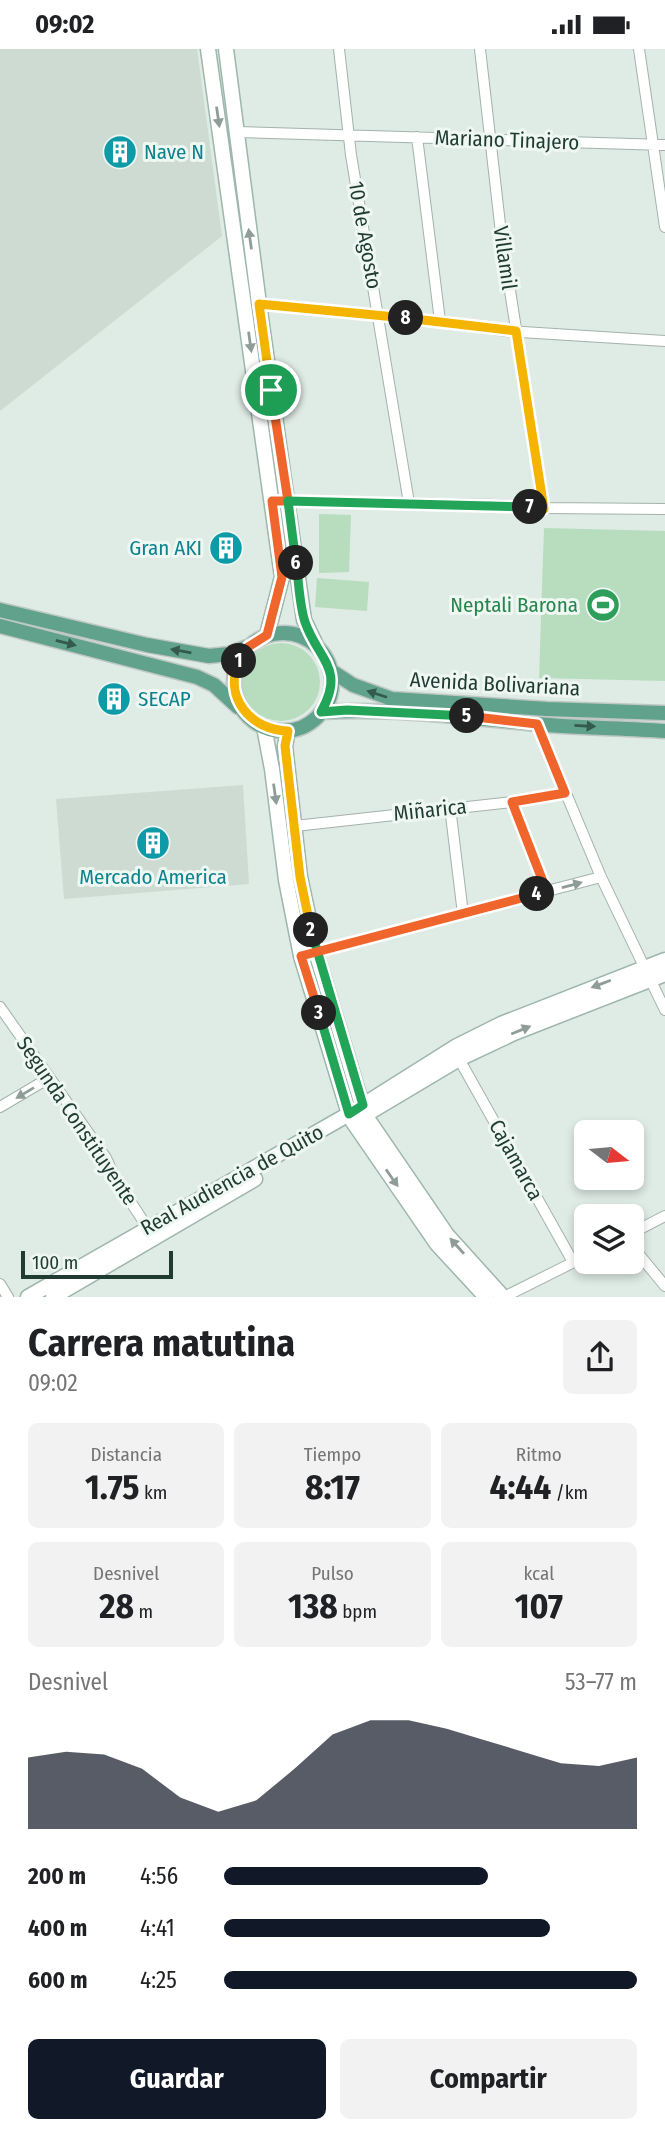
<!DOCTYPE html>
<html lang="es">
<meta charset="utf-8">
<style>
body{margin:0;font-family:"Fira Sans Condensed",sans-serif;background:#f2f2f2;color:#202124;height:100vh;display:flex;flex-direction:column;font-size:26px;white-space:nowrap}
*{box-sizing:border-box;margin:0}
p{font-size:23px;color:#757577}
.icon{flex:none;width:38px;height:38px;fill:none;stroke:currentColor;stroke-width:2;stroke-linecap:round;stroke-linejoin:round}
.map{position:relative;height:1248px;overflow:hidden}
.drawer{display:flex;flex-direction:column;background:#fff;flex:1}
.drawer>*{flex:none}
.needle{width:46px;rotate:106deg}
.tools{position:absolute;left:574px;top:1071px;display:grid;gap:14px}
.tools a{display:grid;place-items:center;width:70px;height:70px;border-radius:10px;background:#fff;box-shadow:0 4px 10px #0003;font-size:35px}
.scale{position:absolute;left:21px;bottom:18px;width:152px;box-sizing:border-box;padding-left:7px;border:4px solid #1f3b32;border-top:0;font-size:19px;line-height:24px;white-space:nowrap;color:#1f3b32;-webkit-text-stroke:5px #eff7f3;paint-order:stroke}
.pin{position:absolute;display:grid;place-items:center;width:60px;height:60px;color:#fff;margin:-30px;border:4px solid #fff;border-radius:50%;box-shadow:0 2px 7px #0007}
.km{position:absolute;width:35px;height:35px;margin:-18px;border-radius:50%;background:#222;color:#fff;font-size:19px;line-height:35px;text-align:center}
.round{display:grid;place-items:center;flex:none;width:74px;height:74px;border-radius:10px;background:#f2f2f2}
.head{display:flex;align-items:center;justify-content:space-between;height:119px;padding:0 28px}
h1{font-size:38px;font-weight:700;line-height:52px}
.metrics{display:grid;grid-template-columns:repeat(3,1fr);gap:10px;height:119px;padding:7px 28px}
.metrics div{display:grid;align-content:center;border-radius:10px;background:#f2f2f2;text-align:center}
.metrics b{font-size:35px;font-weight:700}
.metrics small{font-size:19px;font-weight:400}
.metrics p{font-size:19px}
.chart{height:196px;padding:14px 28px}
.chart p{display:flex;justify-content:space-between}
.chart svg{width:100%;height:126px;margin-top:7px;fill:#111827;opacity:.7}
.button{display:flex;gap:14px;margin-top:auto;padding:14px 28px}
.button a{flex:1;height:80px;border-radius:10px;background:#111827;color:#fff;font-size:28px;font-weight:700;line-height:80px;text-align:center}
.button a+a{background:#f2f2f2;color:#202124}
ul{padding:0 28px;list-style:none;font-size:23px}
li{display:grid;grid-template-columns:112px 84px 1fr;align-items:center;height:52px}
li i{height:18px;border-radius:9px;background:#111827}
.status{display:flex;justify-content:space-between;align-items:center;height:49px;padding:0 35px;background:#fff;direction:ltr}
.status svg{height:19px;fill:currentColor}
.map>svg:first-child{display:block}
.built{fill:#cddbd3}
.green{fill:#b7ddbe}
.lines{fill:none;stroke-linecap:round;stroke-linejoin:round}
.street-casing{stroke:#a2b3ac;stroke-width:12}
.secondary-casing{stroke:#9db7ac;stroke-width:17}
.primary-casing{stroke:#c0c8c6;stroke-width:17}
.street{stroke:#fff;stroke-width:10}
.secondary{stroke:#fff;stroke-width:14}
.primary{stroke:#61a28c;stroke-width:14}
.oneway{fill:#8f9d98}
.oneway2{fill:#335a4d}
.split-1-casing{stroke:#fff;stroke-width:14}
.split-2-casing{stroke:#fff;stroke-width:14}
.split-3-casing{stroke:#fff;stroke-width:14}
.split-4-casing{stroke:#fff;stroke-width:14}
.split-5-casing{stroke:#fff;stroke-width:14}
.split-6-casing{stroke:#fff;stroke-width:14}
.split-7-casing{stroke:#fff;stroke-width:14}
.split-8-casing{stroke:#fff;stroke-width:14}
.split-9-casing{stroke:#fff;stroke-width:14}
.split-1{stroke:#f0652b;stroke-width:9}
.split-2{stroke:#f5b400;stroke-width:9}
.split-3{stroke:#22a559;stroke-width:9}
.split-4{stroke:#f0652b;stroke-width:9}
.split-5{stroke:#f0652b;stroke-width:9}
.split-6{stroke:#22a559;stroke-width:9}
.split-7{stroke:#22a559;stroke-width:9}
.split-8{stroke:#f5b400;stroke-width:9}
.split-9{stroke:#f5b400;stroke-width:9}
.labels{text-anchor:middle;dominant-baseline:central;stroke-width:6;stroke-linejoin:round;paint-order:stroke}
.street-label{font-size:21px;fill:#1f3b32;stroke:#eff7f3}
.culture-label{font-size:21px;fill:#0d838f;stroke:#eff7f3;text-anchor:start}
.leisure-label{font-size:21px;fill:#27864d;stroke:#eff7f3;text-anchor:end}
</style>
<div class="status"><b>09:02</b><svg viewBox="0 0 49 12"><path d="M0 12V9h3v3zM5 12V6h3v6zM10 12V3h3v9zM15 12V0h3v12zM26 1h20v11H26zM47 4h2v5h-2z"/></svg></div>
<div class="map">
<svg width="665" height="1248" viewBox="0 0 665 1248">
<rect width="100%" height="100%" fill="#dfebe5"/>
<path class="built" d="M0,0H197L222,187L0,362Z
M243,736L249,835L64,850L56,750Z"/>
<path class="green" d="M319,465L351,466L349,523L319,524Z
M544,479L665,482V632L539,629Z
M317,529L369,533L367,562L315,558Z
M242 633a39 39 0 1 1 78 0a39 39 0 1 1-78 0Z"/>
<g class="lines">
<g class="street-casing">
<path id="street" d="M339,0L351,106L409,454
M480,0L501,184L544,459
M639,0L665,178
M236,83L665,96
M417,88L440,272
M259,255L440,272L506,282L665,292
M281,452L497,456L544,459L665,460
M537,675L601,828L665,961
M512,753L547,843
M450,758L463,865
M295,777L512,753L565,744
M310,904L601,828
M0,958L106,1109L115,1129L151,1184
M459,1010L573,1213
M0,1058L49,1029
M632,1184L665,1167
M632,1197L665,1237
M0,1235L8,1248
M504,1248L586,1207"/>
</g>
<g class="secondary-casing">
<path id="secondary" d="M208,0L282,528L267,586
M226,0L259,255L304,571L316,596
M264,678L272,720L286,831L301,907L349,1065L353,1073L437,1195L486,1248
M288,682L285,697L300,828L316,903L365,1066L447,1186L503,1248
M360,1069L459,1010L514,984L665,925
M28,1248L349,1065L457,997L501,975L665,911
M53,1248L255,1130"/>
</g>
<g class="primary-casing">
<path id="primary" d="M0,561L147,596L209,607L229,605L247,598
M0,577L197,628L214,636L238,658
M234 633a49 49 0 1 1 98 0a49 49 0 1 1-98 0Z
M330,621L353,636L392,650L547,660L665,664
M322,663C393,659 465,668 536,675C579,679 622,679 665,682"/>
</g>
<use href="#street" class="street"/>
<use href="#secondary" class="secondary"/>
<use href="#primary" class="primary"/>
</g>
<defs><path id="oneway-solid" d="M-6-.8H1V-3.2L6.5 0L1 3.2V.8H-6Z" transform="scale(1.75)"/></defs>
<g class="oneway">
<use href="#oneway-solid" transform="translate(218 68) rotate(82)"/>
<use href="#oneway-solid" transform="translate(250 190) rotate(-98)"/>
<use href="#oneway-solid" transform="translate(250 293) rotate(82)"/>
<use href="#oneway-solid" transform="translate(275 745) rotate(82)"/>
<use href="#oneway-solid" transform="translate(572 836) rotate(-15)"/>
<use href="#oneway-solid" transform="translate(601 935) rotate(159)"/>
<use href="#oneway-solid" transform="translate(521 981) rotate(-22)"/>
<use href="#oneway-solid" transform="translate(25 1044) rotate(149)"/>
<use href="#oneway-solid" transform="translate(392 1129) rotate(55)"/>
<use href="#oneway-solid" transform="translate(457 1197) rotate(-132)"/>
</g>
<g class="oneway2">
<use href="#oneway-solid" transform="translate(66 594) rotate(14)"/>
<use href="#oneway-solid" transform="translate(181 602) rotate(-170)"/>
<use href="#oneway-solid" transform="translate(377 645) rotate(-162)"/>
<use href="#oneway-solid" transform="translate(585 677) rotate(3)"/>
</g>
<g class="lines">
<g class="split-1-casing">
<path id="split-1" d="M239,612L248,598L267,586L282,528L272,452H288L271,341"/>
</g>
<g class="split-2-casing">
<path id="split-2" d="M239,612C223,649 251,681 288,682L285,697L300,828L311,881"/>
</g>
<g class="split-3-casing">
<path id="split-3" d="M311,881L363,1056L349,1065L319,964"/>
</g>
<g class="split-4-casing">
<path id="split-4" d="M319,964L301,907L537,845"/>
</g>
<g class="split-5-casing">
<path id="split-5" d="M467,667L537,675L565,744L512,753L547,843L537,845"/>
</g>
<g class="split-6-casing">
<path id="split-6" d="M296,514C299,532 299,555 305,573C318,611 346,619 321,663L347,661L467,667"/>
</g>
<g class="split-7-casing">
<path id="split-7" d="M296,514L288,452L530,458"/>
</g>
<g class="split-8-casing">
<path id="split-8" d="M406,269L516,282L544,460L530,458"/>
</g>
<g class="split-9-casing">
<path id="split-9" d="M271,341L259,255L406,269"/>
</g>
<use href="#split-1" class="split-1"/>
<use href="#split-2" class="split-2"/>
<use href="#split-3" class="split-3"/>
<use href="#split-4" class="split-4"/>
<use href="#split-5" class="split-5"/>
<use href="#split-6" class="split-6"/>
<use href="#split-7" class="split-7"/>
<use href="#split-8" class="split-8"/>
<use href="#split-9" class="split-9"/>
</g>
<defs>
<g id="building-disc" transform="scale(1.75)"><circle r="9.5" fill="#0f9aa8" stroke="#eff7f3"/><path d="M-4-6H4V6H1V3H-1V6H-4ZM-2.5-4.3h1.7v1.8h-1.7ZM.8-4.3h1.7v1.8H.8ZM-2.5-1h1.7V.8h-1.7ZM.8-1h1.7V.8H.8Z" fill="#fff"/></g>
<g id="stadium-disc" transform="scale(1.75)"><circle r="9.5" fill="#2e9e5b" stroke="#eff7f3"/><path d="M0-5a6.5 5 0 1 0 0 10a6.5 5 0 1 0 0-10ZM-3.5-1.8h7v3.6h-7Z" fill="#fff"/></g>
</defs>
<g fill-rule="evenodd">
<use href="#building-disc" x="120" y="103"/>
<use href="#building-disc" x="226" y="499"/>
<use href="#stadium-disc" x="603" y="556"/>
<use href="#building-disc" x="114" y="650"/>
<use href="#building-disc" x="153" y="794"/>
</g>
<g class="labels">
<g class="street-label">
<text transform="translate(507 91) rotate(2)">Mariano Tinajero</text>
<text transform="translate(365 186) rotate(80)">10 de Agosto</text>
<text transform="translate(505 209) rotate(82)">Villamil</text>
<text transform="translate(495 635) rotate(3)">Avenida Bolivariana</text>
<text transform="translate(430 761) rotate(-6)">Miñarica</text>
<text transform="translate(77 1072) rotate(56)">Segunda Constituyente</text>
<text transform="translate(516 1111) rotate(61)">Cajamarca</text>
<text transform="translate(232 1131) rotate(-29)">Real Audiencia de Quito</text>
</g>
<g class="culture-label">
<text x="144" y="103">Nave N</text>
<text x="202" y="499" text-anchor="end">Gran AKI</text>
<text x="138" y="650">SECAP</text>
<text x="153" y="828" text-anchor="middle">Mercado America</text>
</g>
<g class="leisure-label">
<text x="578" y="556">Neptali Barona</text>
</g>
</g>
</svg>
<div class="tools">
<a><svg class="needle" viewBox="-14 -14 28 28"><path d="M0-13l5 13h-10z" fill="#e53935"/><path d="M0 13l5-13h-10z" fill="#757577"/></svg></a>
<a><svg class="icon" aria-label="layers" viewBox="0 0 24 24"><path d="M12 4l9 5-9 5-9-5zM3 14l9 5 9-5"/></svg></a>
</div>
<div class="scale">100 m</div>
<div class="pin" style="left:271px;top:341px;background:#1e9e55"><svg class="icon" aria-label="arrive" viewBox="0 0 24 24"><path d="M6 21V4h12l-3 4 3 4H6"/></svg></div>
<b class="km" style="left:239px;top:612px">1</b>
<b class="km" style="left:311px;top:881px">2</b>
<b class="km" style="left:319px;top:964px">3</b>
<b class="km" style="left:537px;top:845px">4</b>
<b class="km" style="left:467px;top:667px">5</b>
<b class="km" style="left:296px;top:514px">6</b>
<b class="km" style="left:530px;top:458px">7</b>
<b class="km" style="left:406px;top:269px">8</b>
</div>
<section class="drawer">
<div class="head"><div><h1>Carrera matutina</h1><p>09:02</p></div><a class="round"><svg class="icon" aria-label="share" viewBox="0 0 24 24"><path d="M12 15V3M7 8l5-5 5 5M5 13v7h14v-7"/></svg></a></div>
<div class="metrics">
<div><p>Distancia</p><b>1.75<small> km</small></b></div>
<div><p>Tiempo</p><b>8:17</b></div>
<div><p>Ritmo</p><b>4:44<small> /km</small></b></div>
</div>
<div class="metrics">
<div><p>Desnivel</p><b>28<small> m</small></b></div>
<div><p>Pulso</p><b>138<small> bpm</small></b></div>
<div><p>kcal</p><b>107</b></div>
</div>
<div class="chart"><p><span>Desnivel</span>53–77 m</p>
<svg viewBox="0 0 160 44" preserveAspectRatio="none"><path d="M0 44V19L10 17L20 18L30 23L40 33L50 38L60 34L70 23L80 11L90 6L100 6L110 9L120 13L130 17L140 21L150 22L160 19V44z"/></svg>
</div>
<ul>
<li><b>200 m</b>4:56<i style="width:64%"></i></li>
<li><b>400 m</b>4:41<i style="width:79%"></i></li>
<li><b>600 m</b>4:25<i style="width:100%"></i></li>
</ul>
<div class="button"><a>Guardar</a><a>Compartir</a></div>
</section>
